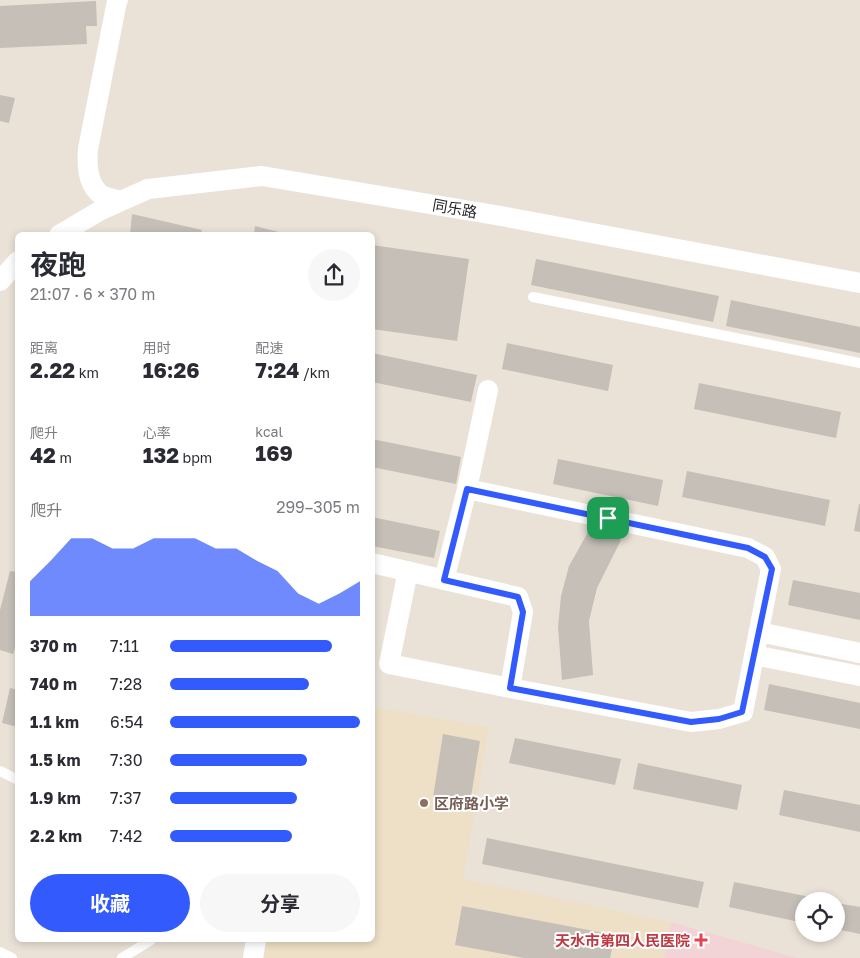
<!DOCTYPE html>
<html lang="zh">
<meta charset="utf-8">
<style>
body{margin:0;font-family:"Golos Text","Noto Sans SC",sans-serif;background:#f7f7f7;color:#2b2b33;height:100vh;display:flex;flex-direction:column;font-size:19px;white-space:nowrap}
*{box-sizing:border-box;margin:0}
p{font-size:16px;color:#7c7c81}
.icon{flex:none;width:28px;height:28px;fill:none;stroke:currentColor;stroke-width:2;stroke-linecap:round;stroke-linejoin:round}
.map{position:relative;flex:1;overflow:hidden}
.sheet{position:absolute;left:15px;top:232px;width:360px;height:710px;display:flex;flex-direction:column;background:#fff;border-radius:8px;box-shadow:0 2px 8px #0003}
.sheet>*{flex:none}
.buttons{position:absolute;left:795px;top:892px;display:grid;gap:10px}
.buttons a{display:grid;place-items:center;width:50px;height:50px;border-radius:50%;background:#fff;box-shadow:0 2px 8px #0003;font-size:25px}
.pin{position:absolute;display:grid;place-items:center;width:42px;height:42px;color:#fff;margin:-21px;border-radius:10px;box-shadow:0 2px 8px #0006}
.round{display:grid;place-items:center;flex:none;width:52px;height:52px;border-radius:26px;background:#f7f7f7}
.summary{display:flex;align-items:center;justify-content:space-between;height:85px;padding:0 15px}
h1{font-size:28px;font-weight:700;line-height:38px}
.metrics{display:grid;grid-template-columns:repeat(3,1fr);gap:8px;height:85px;padding:5px 15px}
.metrics div{display:grid;align-content:center}
.metrics b{font-size:21px;font-weight:700}
.metrics small{font-size:14px;font-weight:400}
.metrics p{font-size:14px}
.chart{height:140px;padding:10px 15px}
.chart p{display:flex;justify-content:space-between}
.chart svg{width:100%;height:90px;margin-top:5px;fill:#325afd;opacity:.7}
.button{display:flex;gap:10px;margin-top:auto;padding:10px 15px}
.button a{flex:1;height:58px;border-radius:30px;background:#325afd;color:#fff;font-size:20px;font-weight:700;line-height:58px;text-align:center}
.button a+a{background:#f7f7f7;color:#2b2b33}
ul{padding:0 15px;list-style:none;font-size:16px}
li{display:grid;grid-template-columns:80px 60px 1fr;align-items:center;height:38px}
li i{height:12px;border-radius:6px;background:#325afd}
.map>svg:first-child{display:block}
.education{fill:#ede0c6}
.medical{fill:#f2d4d6}
.building{fill:#c5bfb8}
.lines{fill:none;stroke-linecap:round;stroke-linejoin:round}
.lane{stroke:#fff;stroke-width:10}
.street{stroke:#fff;stroke-width:20}
.route-casing{stroke:#fff;stroke-width:10}
.route{stroke:#325afd;stroke-width:6}
.education-dot{fill:#8d6e63;stroke:#fff;stroke-width:2}
.health-dot{fill:#e0444e;stroke:#fff;stroke-width:2}
.labels{text-anchor:middle;dominant-baseline:central;stroke-width:4;stroke-linejoin:round;paint-order:stroke}
.street-label{font-size:15px;fill:#272727;stroke:#fff}
.education-label{font-size:15px;font-weight:bold;fill:#785e54;stroke:#fff;text-anchor:start}
.health-label{font-size:15px;font-weight:bold;fill:#be3a42;stroke:#fff;text-anchor:end}
</style>
<div class="map">
<svg width="860" height="958" viewBox="0 0 860 958">
<rect width="100%" height="100%" fill="#eae2d7"/>
<path class="education" d="M373,707L489,727L463,879L671,922L664,958H264L267,940H372Z"/>
<path class="medical" d="M671,922L797,958H664Z"/>
<path class="building" d="M96,1L97,26H86L87,44L0,48V6Z
M0,95L15,98L9,123L0,121Z
M132,214L202,230L200,235H130Z
M255,226L287,234V235H254Z
M372,245L469,259L457,341L372,329Z
M536,259L719,296L713,322L531,285Z
M731,300L860,327V353L726,326Z
M507,343L613,365L608,391L502,369Z
M372,353L477,375L471,402L372,382Z
M699,383L841,412L836,438L694,409Z
M372,439L461,457L456,484L372,467Z
M558,459L663,480L658,506L553,484Z
M687,471L830,500L825,526L682,497Z
M859,504H860V532L854,531Z
M372,517L440,531L434,558L372,546Z
M592,525L621,540L597,588L589,621L593,675L562,680L558,627L561,596L569,566Z
M10,571L18,572V638L13,654L0,650V610Z
M793,580L860,593V620L788,605Z
M769,684L860,703V729L764,710Z
M10,688L18,690V727L2,723Z
M443,734L480,741L470,803L433,797Z
M515,738L621,759L615,785L509,763Z
M638,763L742,785L737,810L633,789Z
M784,790L860,805V832L779,815Z
M487,838L704,882L698,908L482,864Z
M734,882L826,900V901H804V923L729,907Z
M836,903L860,907V934L836,929Z
M462,906L615,935L610,958H524L455,945Z"/>
<g class="lines">
<path class="lane" d="M533,297L860,363
M0,771L18,780
M0,952L12,958
M122,958L151,940"/>
<path class="street" d="M118,0L117,1L88,149C87,164 87,181 98,192C102,197 114,199 120,201
M59,235L101,210L148,189L262,176L501,216L860,283
M0,281L18,261
M372,563L518,597L523,612L510,688
M408,571L389,664L510,688L691,722L719,719L743,712L771,569L765,557L748,548L467,489
M444,580L467,489L488,390
M759,632L860,653
M754,655L860,676
M253,958L256,940"/>
</g>
<g class="lines">
<g class="route-casing">
<path id="route" d="M467,489L748,548L765,557L772,569L742,712L719,719L691,722L510,688L523,612L518,597L444,580Z"/>
</g>
<use href="#route" class="route"/>
</g>
<circle class="education-dot" cx="424" cy="803" r="5"/>
<path class="health-dot" d="M698.5 932.5h5v5h5v5h-5v5h-5v-5h-5v-5h5z"/>
<g class="labels">
<g class="street-label">
<text transform="translate(455 208) rotate(10)">同乐路</text>
</g>
<g class="education-label">
<text x="434" y="803">区府路小学</text>
</g>
<g class="health-label">
<text x="690" y="940">天水市第四人民医院</text>
</g>
</g>
</svg>
<div class="buttons">
<a><svg class="icon" aria-label="locate" viewBox="0 0 24 24"><circle cx="12" cy="12" r="6"/><path d="M12 2v4M12 18v4M2 12h4M18 12h4"/></svg></a>
</div>
<div class="pin" style="left:608px;top:518px;background:#1e9e55"><svg class="icon" aria-label="arrive" viewBox="0 0 24 24"><path d="M6 21V4h12l-3 4 3 4H6"/></svg></div>
<section class="sheet">
<div class="summary"><div><h1>夜跑</h1><p>21:07 · 6 × 370 m</p></div><a class="round"><svg class="icon" aria-label="share" viewBox="0 0 24 24"><path d="M12 15V3M7 8l5-5 5 5M5 13v7h14v-7"/></svg></a></div>
<div class="metrics">
<div><p>距离</p><b>2.22<small> km</small></b></div>
<div><p>用时</p><b>16:26</b></div>
<div><p>配速</p><b>7:24<small> /km</small></b></div>
</div>
<div class="metrics">
<div><p>爬升</p><b>42<small> m</small></b></div>
<div><p>心率</p><b>132<small> bpm</small></b></div>
<div><p>kcal</p><b>169</b></div>
</div>
<div class="chart"><p><span>爬升</span>299–305 m</p>
<svg viewBox="0 0 160 44" preserveAspectRatio="none"><path d="M0 44V27L10 17L20 6L30 6L40 11L50 11L60 6L70 6L80 6L90 11L100 11L110 17L120 22L130 33L140 38L150 33L160 27V44z"/></svg>
</div>
<ul>
<li><b>370 m</b>7:11<i style="width:85%"></i></li>
<li><b>740 m</b>7:28<i style="width:73%"></i></li>
<li><b>1.1 km</b>6:54<i style="width:100%"></i></li>
<li><b>1.5 km</b>7:30<i style="width:72%"></i></li>
<li><b>1.9 km</b>7:37<i style="width:67%"></i></li>
<li><b>2.2 km</b>7:42<i style="width:64%"></i></li>
</ul>
<div class="button"><a>收藏</a><a>分享</a></div>
</section>
</div>
